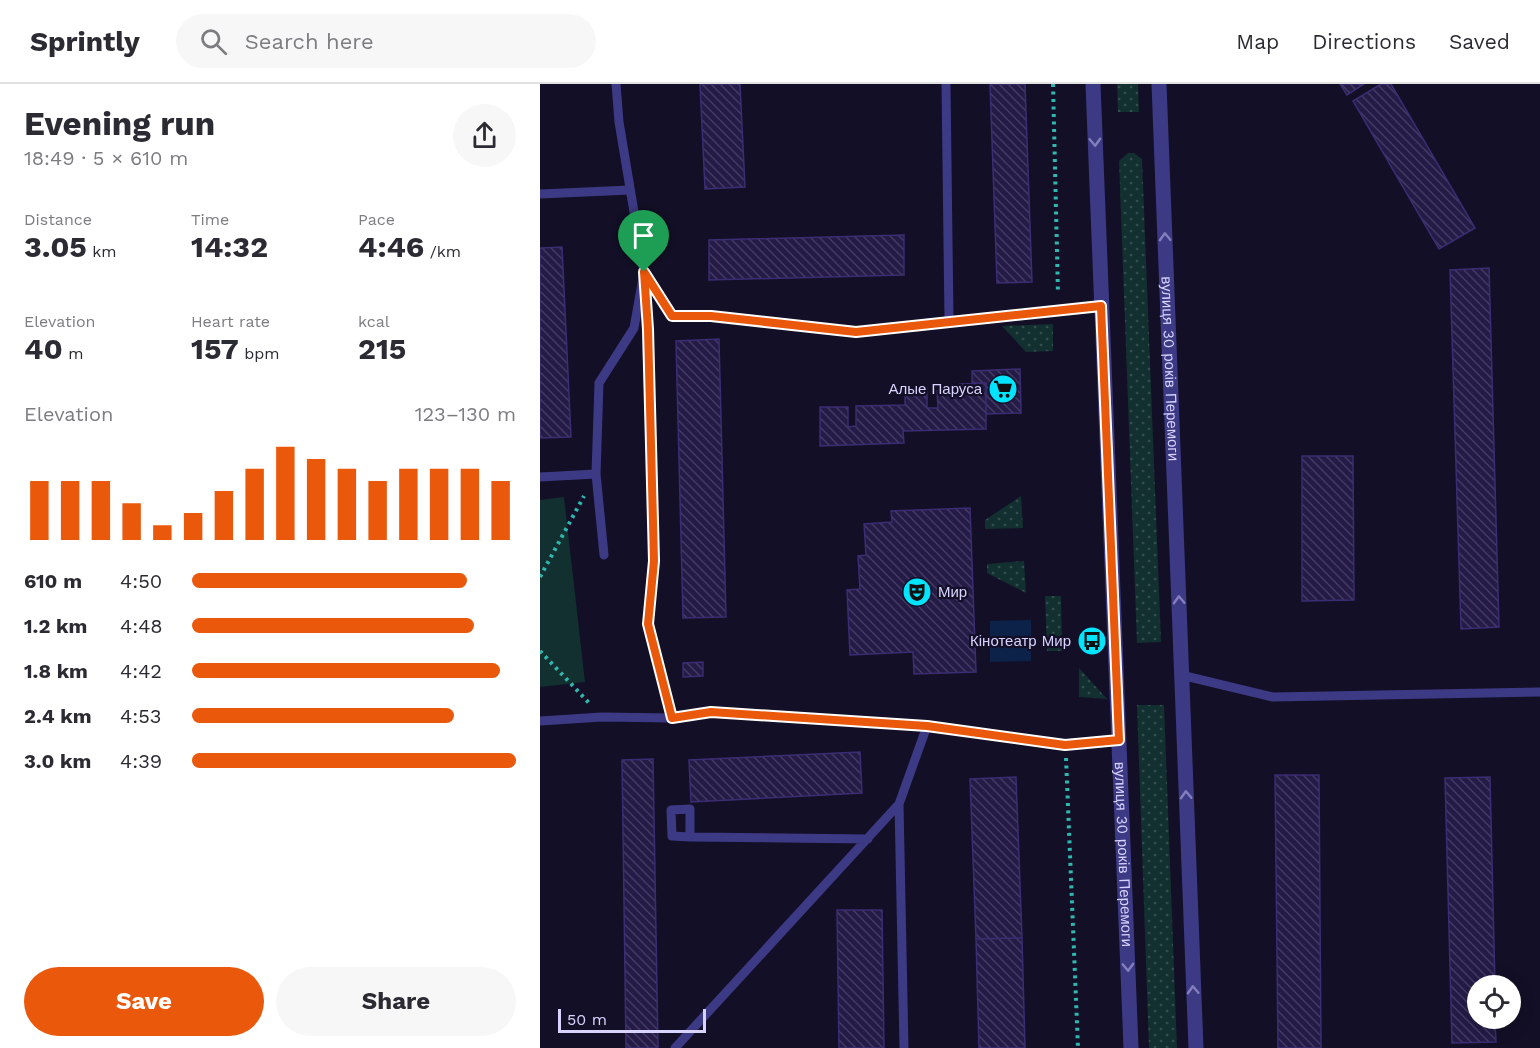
<!DOCTYPE html>
<meta charset="utf-8">
<style>
body{margin:0;font-family:"Work Sans",sans-serif;background:#f7f7f7;color:#2b2b33;height:100vh;display:flex;flex-direction:column;font-size:22px;white-space:nowrap}
*{box-sizing:border-box;margin:0}
p{font-size:20px;color:#7c7c81}
.icon{flex:none;width:33px;height:33px;fill:none;stroke:currentColor;stroke-width:2;stroke-linecap:round;stroke-linejoin:round}
.map{position:relative;flex:1;overflow:hidden}
.details{display:flex;flex-direction:column;background:#fff;width:540px}
.details>*{flex:none}
.controls{position:absolute;left:927px;top:891px;display:grid;gap:12px}
.controls a{display:grid;place-items:center;width:54px;height:54px;border-radius:50%;background:#fff;box-shadow:0 3px 15px #0003;font-size:30px}
.scale{position:absolute;left:18px;bottom:15px;width:148px;box-sizing:border-box;padding-left:6px;border:3px solid #d9d4ff;border-top:0;font-size:16px;line-height:21px;white-space:nowrap;color:#d9d4ff;-webkit-text-stroke:4px #130f26;paint-order:stroke}
.pin{position:absolute;display:grid;place-items:center;width:51px;height:51px;color:#fff;margin:-62px -26px;border-radius:50% 50% 50% 0;rotate:-45deg;box-shadow:0 0 6px #0007}
.pin .icon{rotate:45deg}
.round{display:grid;place-items:center;flex:none;width:63px;height:63px;border-radius:32px;background:#f7f7f7}
.headline{display:flex;align-items:center;justify-content:space-between;height:102px;padding:0 24px}
h1{font-size:33px;font-weight:700;line-height:45px}
.metrics{display:grid;grid-template-columns:repeat(3,1fr);gap:9px;height:102px;padding:6px 24px}
.metrics div{display:grid;align-content:center}
.metrics b{font-size:30px;font-weight:700}
.metrics small{font-size:16px;font-weight:400}
.metrics p{font-size:16px}
.chart{height:168px;padding:12px 24px}
.chart p{display:flex;justify-content:space-between}
.chart svg{width:100%;height:108px;margin-top:6px;stroke:#ea580c;stroke-width:6}
.action{display:flex;gap:12px;margin-top:auto;padding:12px 24px}
.action a{flex:1;height:69px;border-radius:36px;background:#ea580c;color:#fff;font-size:24px;font-weight:700;line-height:69px;text-align:center}
.action a+a{background:#f7f7f7;color:#2b2b33}
ul{padding:0 24px;list-style:none;font-size:20px}
li{display:grid;grid-template-columns:96px 72px 1fr;align-items:center;height:45px}
li i{height:15px;border-radius:8px;background:#ea580c}
header{display:flex;align-items:center;gap:36px;box-sizing:border-box;height:84px;padding:0 30px;background:#fff;border-bottom:2px solid #e1e1e2}
header strong{font-size:28px}
nav{display:flex;gap:33px;margin-inline-start:auto;font-size:21px}
.search{width:420px;height:54px;background:#f7f7f7;display:flex;align-items:center;gap:15px;box-sizing:border-box;padding:0 21px;border-radius:33px;color:#7c7c81;font-size:22px}
main{display:flex;flex:1;min-height:0}
.map>svg:first-child{display:block}
.grass{fill:url(#grass-dots)}
.park{fill:#12302f}
.water{fill:#0c2248}
.building{fill:url(#building-back-hatch);stroke:#3b2d73;stroke-width:1.5}
.lines{fill:none;stroke-linecap:round;stroke-linejoin:round}
.path{stroke:#2fb8b0;stroke-width:4;stroke-dasharray:3 4.5;stroke-linecap:butt}
.service{stroke:#3d3a85;stroke-width:9}
.tertiary{stroke:#3d3a85;stroke-width:15}
.oneway{stroke:#837fbc}
.route-casing{stroke:#fff;stroke-width:12}
.route{stroke:#ea580c;stroke-width:8}
.labels{text-anchor:middle;dominant-baseline:central;stroke-width:4.5;stroke-linejoin:round;paint-order:stroke}
.street-label{font-size:15px;fill:#d9d4ff;stroke:#130f26}
.poi-label{font-size:15px;fill:#d9d4ff;stroke:#130f26;text-anchor:end}
</style>
<header>
<strong>Sprintly</strong>
<div class="search"><svg class="icon" aria-label="search" viewBox="0 0 24 24"><circle cx="10" cy="10" r="6"/><path d="M15 15l6 6"/></svg>Search here</div>
<nav><a>Map</a><a>Directions</a><a>Saved</a></nav>
</header>
<main>
<section class="details">
<div class="headline"><div><h1>Evening run</h1><p>18:49 · 5 × 610 m</p></div><a class="round"><svg class="icon" aria-label="share" viewBox="0 0 24 24"><path d="M12 15V3M7 8l5-5 5 5M5 13v7h14v-7"/></svg></a></div>
<div class="metrics">
<div><p>Distance</p><b>3.05<small> km</small></b></div>
<div><p>Time</p><b>14:32</b></div>
<div><p>Pace</p><b>4:46<small> /km</small></b></div>
</div>
<div class="metrics">
<div><p>Elevation</p><b>40<small> m</small></b></div>
<div><p>Heart rate</p><b>157<small> bpm</small></b></div>
<div><p>kcal</p><b>215</b></div>
</div>
<div class="chart"><p><span>Elevation</span>123–130 m</p>
<svg viewBox="0 0 160 44" preserveAspectRatio="none"><path d="M5 44V20M15 44V20M25 44V20M35 44V29M45 44V38M55 44V33M65 44V24M75 44V15M85 44V6M95 44V11M105 44V15M115 44V20M125 44V15M135 44V15M145 44V15M155 44V20"/></svg>
</div>
<ul>
<li><b>610 m</b>4:50<i style="width:85%"></i></li>
<li><b>1.2 km</b>4:48<i style="width:87%"></i></li>
<li><b>1.8 km</b>4:42<i style="width:95%"></i></li>
<li><b>2.4 km</b>4:53<i style="width:81%"></i></li>
<li><b>3.0 km</b>4:39<i style="width:100%"></i></li>
</ul>
<div class="action"><a>Save</a><a>Share</a></div>
</section>
<div class="map">
<svg width="1000" height="964" viewBox="0 0 1000 964">
<defs>
<pattern id="grass-dots" width="8" height="8" patternUnits="userSpaceOnUse" patternTransform="scale(1.5)"><rect width="8" height="8" fill="#12302f"/><path d="M2 2h.1M6 6h.1" fill="none" stroke="#344d4e" stroke-width="1.8" stroke-linecap="round"/></pattern>
<pattern id="building-back-hatch" width="6" height="6" patternUnits="userSpaceOnUse" patternTransform="scale(1.5)"><rect width="6" height="6" fill="#241b47"/><path d="M-1 5l2 2M0 0l6 6M5-1l2 2" fill="none" stroke="#433b63"/></pattern>
</defs>
<rect width="100%" height="100%" fill="#130f26"/>
<path class="grass" d="M577,0H598L599,28H578Z
M588,69H594L602,75L621,558L597,559L579,77Z
M513,240V267L486,268L462,242Z
M481,412L483,444L445,445V436Z
M484,477L486,509L447,489V480Z
M505,512H521L522,567H507Z
M539,584L567,615L539,613Z
M597,621H624L637,964H609Z"/>
<path class="park" d="M24,413L45,598L0,603V416Z"/>
<path class="water" d="M491,536V577L450,578V537Z"/>
<path class="building" d="M160,0H200L205,103L165,105Z
M450,0H485L492,198L457,199Z
M800,0H824L807,11Z
M841,0H851L935,144L899,165L813,17Z
M364,151V191L169,196V156Z
M22,163L31,353L0,354V164Z
M949,184L959,543L921,545L910,186Z
M179,255L186,533L143,534L136,257Z
M480,285L481,329L446,330V299H432V287Z
M446,299V345L363,347L364,359L280,362V323H308V343L316,342V322L365,321V304H387V324H398L397,307L421,306L420,300Z
M762,372H813L814,516L762,517Z
M430,424L436,588L374,590L373,568L310,571L307,506L320,505L318,472L326,471L324,440L352,438L351,427Z
M163,578V592L143,593V579Z
M320,668L322,709L151,718L149,676Z
M113,675L118,964H86L82,676Z
M735,691H779L781,964H738Z
M476,693L482,854L436,855L430,695Z
M950,693L955,902H938V934H955L956,958L912,959L905,694Z
M297,826H342L344,964H299Z
M482,854L485,964H439L436,855Z"/>
<g class="lines">
<path class="path" d="M513,0L518,210
M0,493L44,412
M0,567L51,621
M526,674L538,964"/>
<path class="service" d="M406,0L409,236
M0,110L90,106
M104,188L132,232H170L316,248L562,222
M105,202L114,477L108,540L132,634
M56,390L64,471
M0,393L56,390L59,299L94,244L104,188L79,38L76,0
M641,591L733,613L1000,608
M0,637L62,633L132,634L171,628L387,642
M359,720L364,964
M150,753V725L131,726L132,752L150,753L328,755
M135,964L359,720L387,642L525,661L579,655"/>
<g class="tertiary">
<path id="s1" d="M553,0L591,964"/>
<path id="s2" d="M619,0L656,964"/>
</g>
</g>
<defs><path id="oneway-chevron" d="M-2-3.5L2.5 0L-2 3.5" fill="none" stroke-width="1.6" stroke-linecap="round" stroke-linejoin="round" transform="scale(1.5)"/></defs>
<g class="oneway">
<use href="#oneway-chevron" transform="translate(555 58) rotate(88)"/>
<use href="#oneway-chevron" transform="translate(625 153) rotate(-92)"/>
<use href="#oneway-chevron" transform="translate(639 516) rotate(-92)"/>
<use href="#oneway-chevron" transform="translate(646 711) rotate(-92)"/>
<use href="#oneway-chevron" transform="translate(588 883) rotate(88)"/>
<use href="#oneway-chevron" transform="translate(653 906) rotate(-92)"/>
</g>
<g class="lines">
<g class="route-casing">
<path id="route" d="M104,188L132,232H171L316,248L561,222L579,656L525,661L387,642L171,628L132,634L108,540L114,477L108,245Z"/>
</g>
<use href="#route" class="route"/>
</g>
<defs>
<g id="supermarket-disc" transform="scale(1.5)"><circle r="9.5" fill="#00e5ff" stroke="#130f26"/><path d="M-6-5.5h2.5l.6 2H6L4.5 2H-2.5L-4.4-4H-6ZM-1.5 3.2a1.3 1.3 0 1 0 .1 0ZM3 3.2a1.3 1.3 0 1 0 .1 0Z" fill="#111"/></g>
<g id="theatre-disc" transform="scale(1.5)"><circle r="9.5" fill="#00e5ff" stroke="#130f26"/><path d="M-5-5.5Q0-4 5-5.5V0Q5 5 0 6Q-5 5-5 0ZM-3.3-2.5H-1v1.5H-3.3ZM1-2.5H3.3v1.5H1ZM-2.8 1Q0 5.5 2.8 1Z" fill="#111"/></g>
<g id="bus-disc" transform="scale(1.5)"><circle r="9.5" fill="#00e5ff" stroke="#130f26"/><path d="M-5-6H5V4H4V6H2V4H-2V6H-4V4H-5ZM-3.5-4V0h7V-4ZM-3.5 1.2v1.5H-2V1.2ZM2 1.2v1.5H3.5V1.2Z" fill="#111"/></g>
</defs>
<g fill-rule="evenodd">
<use href="#supermarket-disc" x="463" y="305"/>
<use href="#theatre-disc" x="377" y="508"/>
<use href="#bus-disc" x="552" y="557"/>
</g>
<g class="labels">
<g class="street-label">
<text stroke="none"><textPath href="#s2" startOffset="285">вулиця 30 років Перемоги</textPath></text>
<text stroke="none"><textPath href="#s1" startOffset="771">вулиця 30 років Перемоги</textPath></text>
</g>
<g class="poi-label">
<text x="442" y="305">Алые Паруса</text>
<text x="398" y="508" text-anchor="start">Мир</text>
<text x="531" y="557">Кінотеатр Мир</text>
</g>
</g>
</svg>
<div class="controls">
<a><svg class="icon" aria-label="locate" viewBox="0 0 24 24"><circle cx="12" cy="12" r="6"/><path d="M12 2v4M12 18v4M2 12h4M18 12h4"/></svg></a>
</div>
<div class="scale">50 m</div>
<div class="pin" style="left:104px;top:188px;background:#1e9e55"><svg class="icon" aria-label="arrive" viewBox="0 0 24 24"><path d="M6 21V4h12l-3 4 3 4H6"/></svg></div>
</div>
</main>
